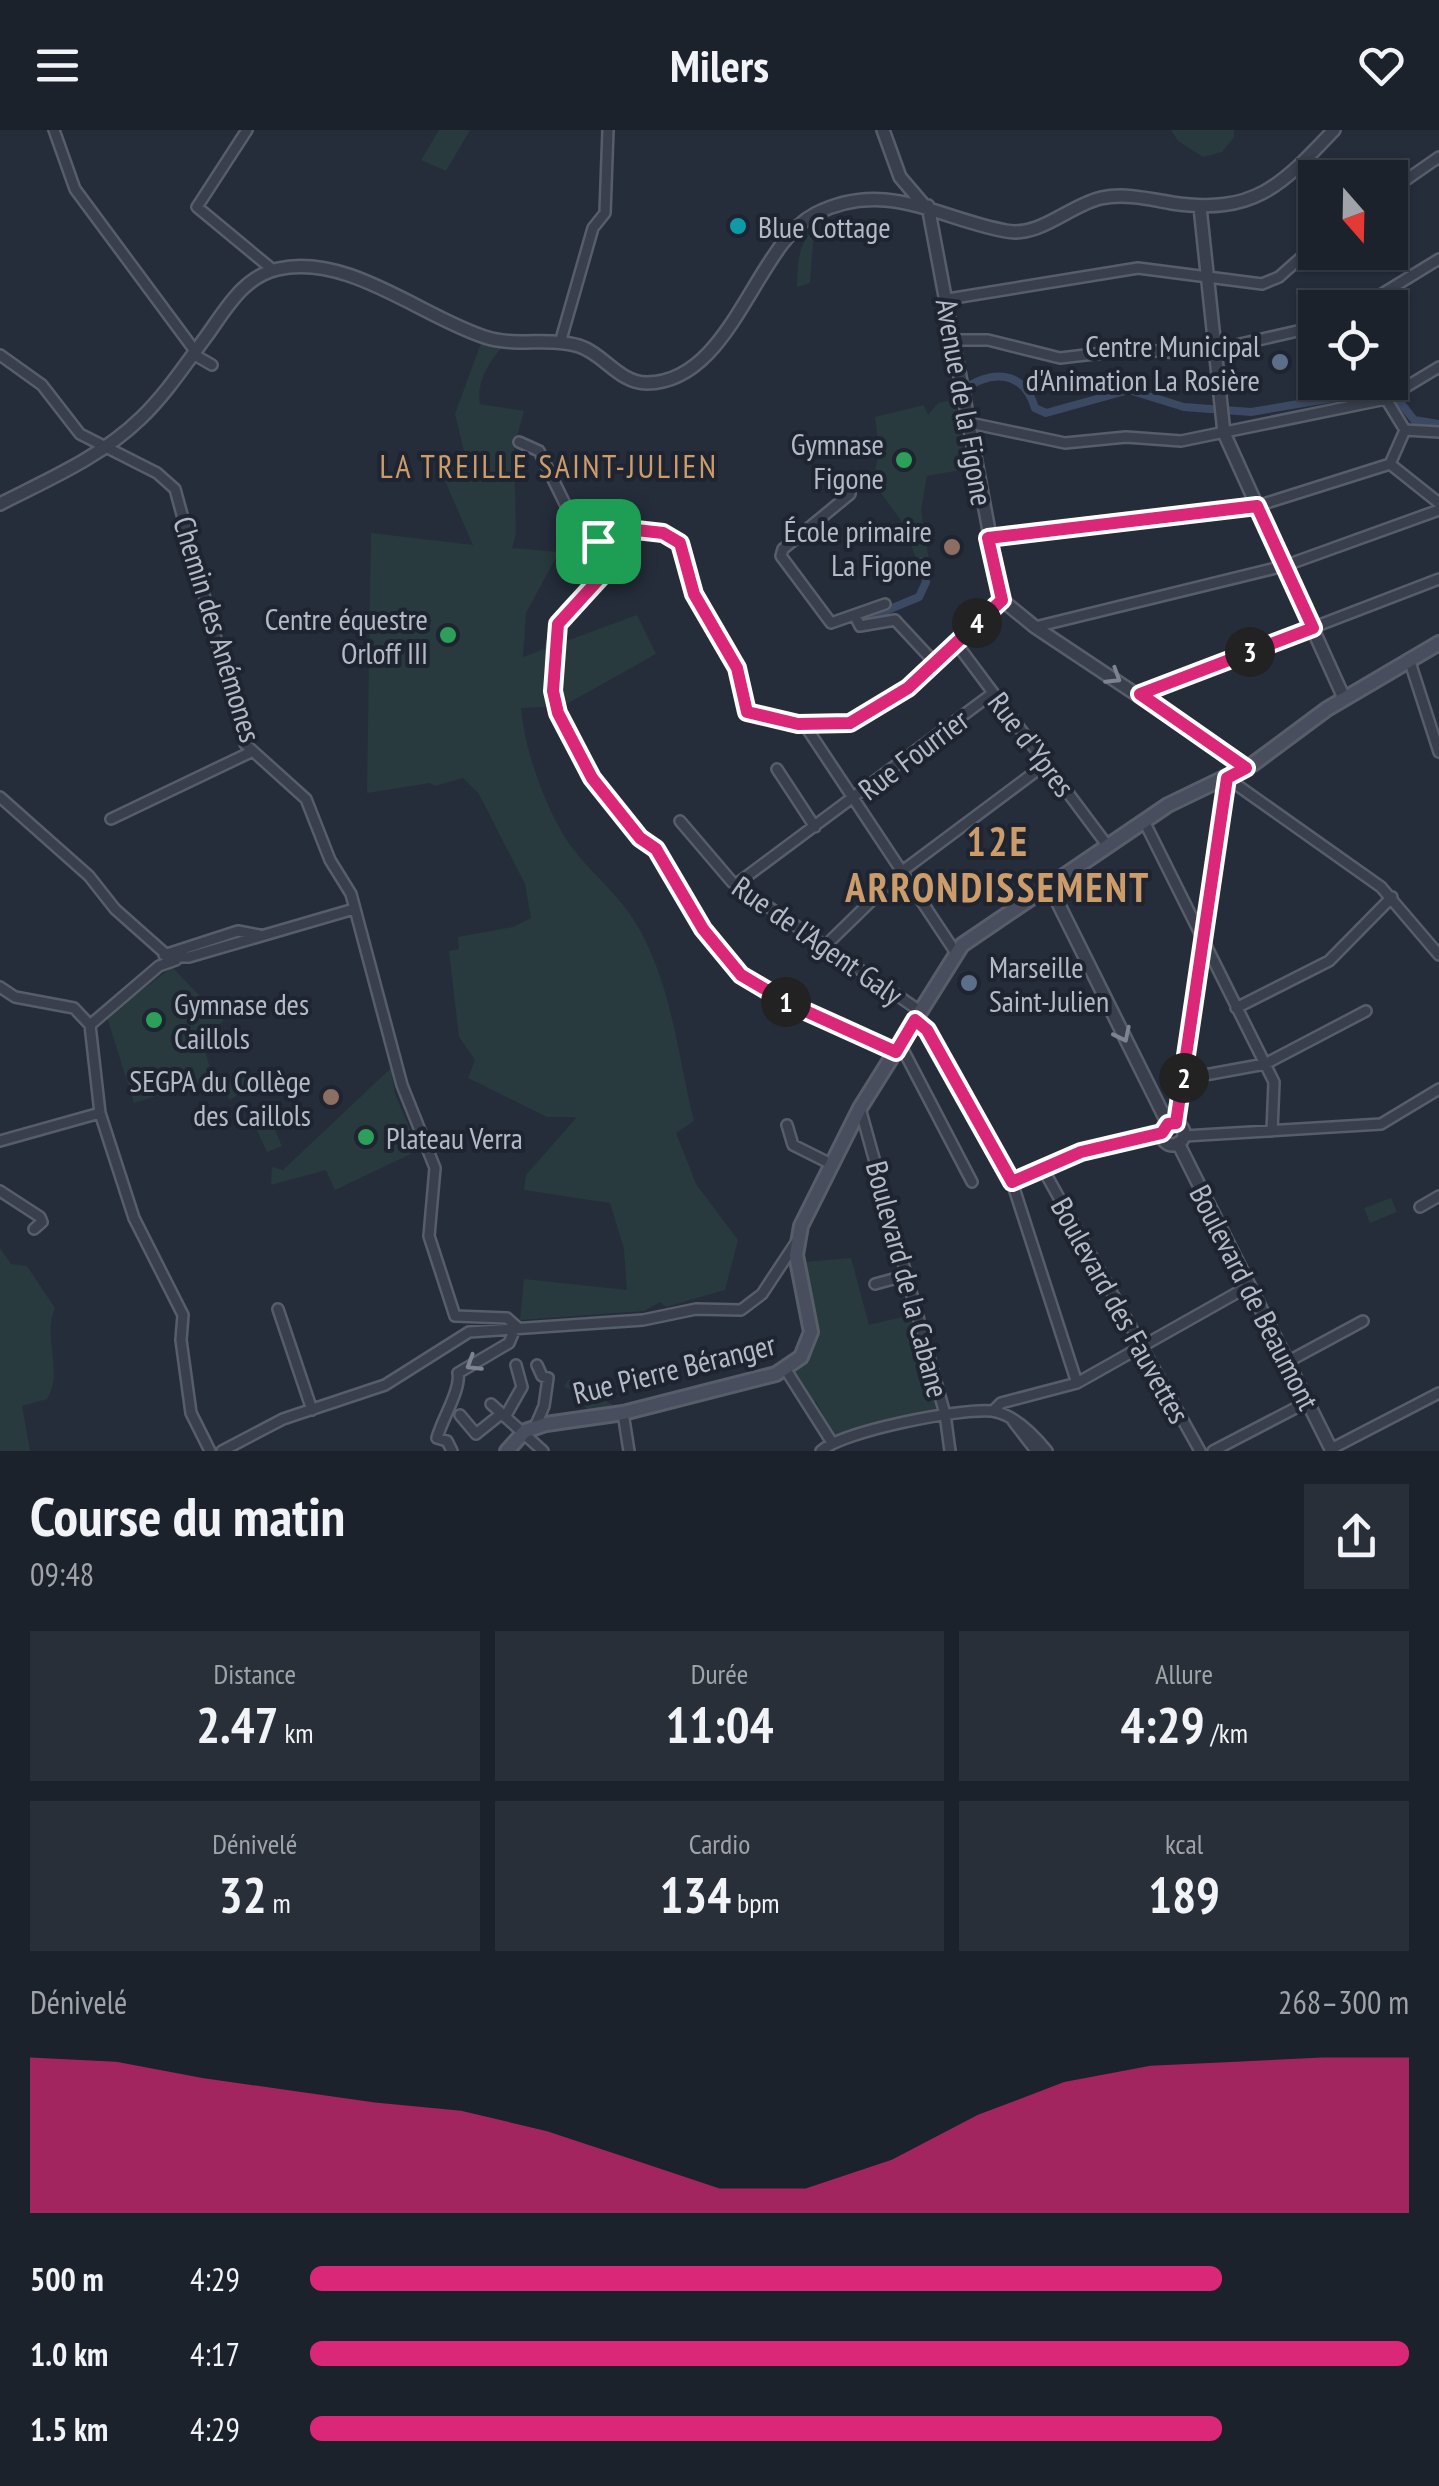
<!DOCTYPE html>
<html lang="fr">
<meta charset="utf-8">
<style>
body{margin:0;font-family:"PT Sans Narrow",sans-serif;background:#292f38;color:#f1f3f6;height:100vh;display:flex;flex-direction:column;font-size:38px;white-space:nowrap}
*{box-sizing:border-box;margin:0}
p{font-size:32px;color:#a0a4a9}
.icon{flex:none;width:55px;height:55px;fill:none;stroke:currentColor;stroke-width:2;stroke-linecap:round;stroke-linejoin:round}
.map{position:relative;height:1321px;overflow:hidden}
.side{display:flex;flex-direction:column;background:#1c222c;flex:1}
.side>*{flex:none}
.needle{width:65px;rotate:160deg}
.tools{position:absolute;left:1298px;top:30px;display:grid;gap:20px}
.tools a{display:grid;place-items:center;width:110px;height:110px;border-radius:0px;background:#1c222c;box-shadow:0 2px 8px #0004,0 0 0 2px #3a3f48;font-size:50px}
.pin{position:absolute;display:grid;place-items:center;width:85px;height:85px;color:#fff;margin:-42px;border-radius:20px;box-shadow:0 5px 15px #0006}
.km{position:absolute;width:50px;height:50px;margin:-25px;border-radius:50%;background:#222;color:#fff;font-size:28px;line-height:50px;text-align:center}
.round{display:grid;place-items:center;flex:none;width:105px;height:105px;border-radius:0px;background:#292f38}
.overview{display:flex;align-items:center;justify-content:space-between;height:170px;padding:0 30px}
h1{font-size:55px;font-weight:600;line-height:75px}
.metrics{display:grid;grid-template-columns:repeat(3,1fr);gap:15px;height:170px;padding:10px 30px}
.metrics div{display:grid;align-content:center;border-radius:0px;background:#292f38;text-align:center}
.metrics b{font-size:50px;font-weight:600}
.metrics small{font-size:28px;font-weight:400}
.metrics p{font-size:28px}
.chart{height:280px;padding:20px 30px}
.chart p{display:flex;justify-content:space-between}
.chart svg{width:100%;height:180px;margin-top:10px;fill:#db2777;opacity:.7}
ul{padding:0 30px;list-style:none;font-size:32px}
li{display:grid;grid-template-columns:160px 120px 1fr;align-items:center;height:75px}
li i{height:25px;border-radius:12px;background:#db2777}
header{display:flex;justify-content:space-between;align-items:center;height:130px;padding:0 30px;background:#1c222c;font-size:45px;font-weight:600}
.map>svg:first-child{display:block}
.green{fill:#283a3d}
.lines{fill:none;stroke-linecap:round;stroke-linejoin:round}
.canal{stroke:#3c4963;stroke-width:8}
.minor-casing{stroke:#575d69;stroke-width:14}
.tertiary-casing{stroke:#575d69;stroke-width:16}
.secondary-casing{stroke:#575d69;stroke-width:18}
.minor{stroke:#393f4c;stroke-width:9}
.tertiary{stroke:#393f4c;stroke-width:11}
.secondary{stroke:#484e5e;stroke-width:12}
.oneway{stroke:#7d8390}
.route-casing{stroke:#fff;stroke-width:20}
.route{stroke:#db2777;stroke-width:12}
.culture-dot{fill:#0f9aa8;stroke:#1e2430;stroke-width:4}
.service-dot{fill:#5c6f8a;stroke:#1e2430;stroke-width:4}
.leisure-dot{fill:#2e9e5b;stroke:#1e2430;stroke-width:4}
.education-dot{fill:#8d6e63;stroke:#1e2430;stroke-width:4}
.labels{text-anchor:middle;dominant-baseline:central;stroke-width:8;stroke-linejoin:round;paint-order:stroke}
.poi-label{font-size:30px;fill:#b5bac7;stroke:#1e2430;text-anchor:end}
.street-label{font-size:30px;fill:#b5bac7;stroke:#1e2430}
.neighbourhood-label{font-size:32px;letter-spacing:2.5px;fill:#cc9d6b;stroke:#1e2430}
.district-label{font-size:40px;font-weight:bold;letter-spacing:2.5px;fill:#cc9d6b;stroke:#1e2430}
</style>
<header><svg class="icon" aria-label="menu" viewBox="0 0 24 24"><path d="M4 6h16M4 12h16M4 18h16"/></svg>Milers<svg class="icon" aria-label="heart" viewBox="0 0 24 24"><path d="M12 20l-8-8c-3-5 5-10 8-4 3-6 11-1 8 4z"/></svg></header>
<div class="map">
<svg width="1439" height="1321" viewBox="0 0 1439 1321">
<rect width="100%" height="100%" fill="#252d3b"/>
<path class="green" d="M439,0H470L446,41L421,30Z
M1171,0H1234V7L1222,22L1203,27L1178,11Z
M814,99L810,153L797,157C798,133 797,116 814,99Z
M481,213L502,217C488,234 476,252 480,274L524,281L514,317L516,404L512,418L559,422L526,483L523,527L637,485L656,524L563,576L521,578C524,619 548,687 574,720C596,748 624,769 641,802C673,862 678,927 694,991L676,1003L696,1054L738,1110L725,1160L666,1177L660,1172L644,1181L520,1190L524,1149L627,1160L624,1119L610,1073L524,1060L526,1045L577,987H547L468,948L475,930L459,907L449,821L459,819L458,807L513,797L531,788L525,754L479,664L463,648L435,656L430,653L367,663L371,403L473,415L445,351L454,330L465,325L455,284Z
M955,269L966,339L927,346L921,380L930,436L915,426L905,396L873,352L879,319L875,287L924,275L928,285L938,273Z
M172,837L224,891L201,907L213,948L134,973L107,887Z
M391,938L395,964L419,1020L335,1060L326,1040L271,1055L272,1037L283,1040Z
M246,941L254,953L230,970L222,958Z
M264,976L282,1016L267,1022L249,983Z
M1391,1068L1397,1082L1370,1093L1364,1078Z
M0,1118L11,1134L27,1136L55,1178C42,1209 64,1241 47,1269L22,1276L30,1321H0Z
M851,1128L869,1195L914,1184L941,1283L834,1307L816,1271L808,1276V1265L793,1244C833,1211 807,1174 805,1132Z
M569,1249L616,1277L591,1281L585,1277L582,1264L564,1257Z"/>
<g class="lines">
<path class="canal" d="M961,261C991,240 1023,239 1035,278L1046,283L1129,260L1184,277L1251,282L1381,260L1397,268L1414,290L1439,294
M861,491L919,467L926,452L923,431"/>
<g class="minor-casing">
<path id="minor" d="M54,0L75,59L195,221
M247,0L197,77L273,140
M1390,61L1439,27
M948,169L1138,138L1262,154L1279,147L1315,115
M1359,178L1439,129
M956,210H988L1060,228L1137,219L1177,223L1214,220L1315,197
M560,213L593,98L605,83L608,0
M193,224L212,235
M0,225L42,255L80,304L157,343L175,359L245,614L306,669L330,730L351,764L402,955L435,1038L429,1106L455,1186L507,1188L516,1196
M1386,269L1405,300L1439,302
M970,293L1065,313L1126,307L1181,311L1386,269L1439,237
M519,312L539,321L572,388L598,411L611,432C599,459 562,471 555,502C538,581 589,648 637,704C644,712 654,716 660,724C686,763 703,813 740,844C784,879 844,898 896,921
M1390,334L1439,373
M850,364L783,419L781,426L831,493L885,474
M987,408L1257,376L1390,334L1405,300
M598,411L624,397L675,409L693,464L737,538L747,581L798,594L849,593L909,558L1002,470
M855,486L860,496L895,490L935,533
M1035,497L1284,436L1439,380
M956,513L1107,715
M1409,529L1439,622
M1140,564L1439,449
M804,594L956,823
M777,639L815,697
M1227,648L1381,757L1439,825
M0,667L89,746L115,779L169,827H189L354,779
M111,689L251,622
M680,691L732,752L920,881
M1144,691L1274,952L1272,1001
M735,755L993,563
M824,817L901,742L1047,633
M164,825L238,801L259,805
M0,857L15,867L74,878L90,895L100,983L134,1088L183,1185L181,1210L191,1283L210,1321
M1236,878L1329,831L1392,767
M915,889L927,900L1012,1052L1077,1253L1001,1273L993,1281
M90,895L159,836L176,830
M900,914L972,1052
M1183,949L1265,934L1366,881
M860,978L945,1284L950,1321
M787,995L793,1015L831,1034
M1184,1006L1381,994L1439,959
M0,1011L100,983
M1043,1039L1200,1321
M1012,1052L1081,1023L1163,1003
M0,1061L40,1087L42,1092L34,1099
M1420,1077L1439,1066
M875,1154L908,1145
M278,1179L312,1280
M1287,1232L1363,1191
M786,1240L831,1311
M1077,1253L1249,1156
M491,1274L543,1321
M623,1283L629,1321
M460,1285L476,1304L501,1284
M505,1287L522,1257L516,1235
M1013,1291L1036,1321
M535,1297L544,1276L548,1248L542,1246L537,1235
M1331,1319L1439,1263
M222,1321L283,1289L385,1255L469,1202L643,1190L696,1179L741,1180L762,1164L797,1111
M452,1321L447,1311L437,1308C442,1289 461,1260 458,1243L509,1213L516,1196
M821,1321C843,1301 960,1278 992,1281C1014,1284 1034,1305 1047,1321
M1213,1321L1307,1272"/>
</g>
<g class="tertiary-casing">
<path id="tertiary" d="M883,0L900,47L923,74
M928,76L1002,470L1035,497L1247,638
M1200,77L1224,303L1344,568
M0,374C49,349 101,327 141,288C165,265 185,235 205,208C225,181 242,147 278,139C348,123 422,187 485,207C515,217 549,207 579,216C604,224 619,253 647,253C732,252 755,115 815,84C886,48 939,89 1006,101C1039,108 1070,75 1101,68C1125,63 1149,69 1172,73C1254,85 1281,56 1334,0
M1049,755L1168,994
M1177,993L1227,648
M1162 1004a11 11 0 1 1 22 0a11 11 0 1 1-22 0Z
M1178,1013L1332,1321"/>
</g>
<g class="secondary-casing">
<path id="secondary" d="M507,1321L525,1301L546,1294L623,1283L776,1244L801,1227L811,1202L796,1125L801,1096L860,978L962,815L1168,675L1253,634L1327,579L1439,513"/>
</g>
<use href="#minor" class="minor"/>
<use href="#tertiary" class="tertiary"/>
<use href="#secondary" class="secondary"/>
</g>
<defs><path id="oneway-chevron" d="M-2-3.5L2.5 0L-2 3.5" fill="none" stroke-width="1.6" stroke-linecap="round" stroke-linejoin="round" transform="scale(2.5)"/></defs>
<g class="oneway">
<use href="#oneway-chevron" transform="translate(1114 547) rotate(32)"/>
<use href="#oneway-chevron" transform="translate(1123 905) rotate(64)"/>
<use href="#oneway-chevron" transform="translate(473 1234) rotate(148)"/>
</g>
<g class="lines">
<g class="route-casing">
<path id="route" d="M1257,376L1313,498L1140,564L1246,638L1227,648L1176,993L1168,994L1162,1003L1081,1022L1012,1052L927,900L915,890L896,922L790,874L741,845L703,799L656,719L640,708L592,648L558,583L553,561L558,494L610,437L598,411L618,398L663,403L680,413L694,464L737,538L747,582L798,594L850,593L908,558L1002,470L988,408Z"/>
</g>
<use href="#route" class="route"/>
</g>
<circle class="culture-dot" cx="738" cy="96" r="10"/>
<g class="service-dot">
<circle cx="1280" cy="232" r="10"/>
<circle cx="969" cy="853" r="10"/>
</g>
<g class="leisure-dot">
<circle cx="904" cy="330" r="10"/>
<circle cx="448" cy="505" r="10"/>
<circle cx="154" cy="890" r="10"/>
<circle cx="366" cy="1007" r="10"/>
</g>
<g class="education-dot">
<circle cx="952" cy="417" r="10"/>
<circle cx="331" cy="967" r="10"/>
</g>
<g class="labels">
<g class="poi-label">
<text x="758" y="96" text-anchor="start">Blue Cottage</text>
<text x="1260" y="215">Centre Municipal<tspan x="1260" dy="34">d'Animation La Rosière</tspan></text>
<text x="884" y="313">Gymnase<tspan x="884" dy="34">Figone</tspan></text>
<text x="932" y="400">École primaire<tspan x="932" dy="34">La Figone</tspan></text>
<text x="428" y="488">Centre équestre<tspan x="428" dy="34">Orloff III</tspan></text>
<text x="989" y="836" text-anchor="start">Marseille<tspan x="989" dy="34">Saint-Julien</tspan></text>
<text x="174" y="873" text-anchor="start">Gymnase des<tspan x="174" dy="34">Caillols</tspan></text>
<text x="311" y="950">SEGPA du Collège<tspan x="311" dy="34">des Caillols</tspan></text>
<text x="386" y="1007" text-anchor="start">Plateau Verra</text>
</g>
<g class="street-label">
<text transform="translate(965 272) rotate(80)">Avenue de la Figone</text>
<text transform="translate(218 499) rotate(73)">Chemin des Anémones</text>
<text transform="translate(1032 614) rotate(53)">Rue d'Ypres</text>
<text transform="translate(913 624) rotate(-37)">Rue Fourrier</text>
<text transform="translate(818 810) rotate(35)">Rue de l'Agent Galy</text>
<text transform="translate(908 1149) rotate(75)">Boulevard de la Cabane</text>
<text transform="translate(1255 1167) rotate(63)">Boulevard de Beaumont</text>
<text transform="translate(1121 1180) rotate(61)">Boulevard des Fauvettes</text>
<text transform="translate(674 1238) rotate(-14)">Rue Pierre Béranger</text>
</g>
<g class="neighbourhood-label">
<text x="549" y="336">LA TREILLE SAINT-JULIEN</text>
</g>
<g class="district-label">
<text x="998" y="711">12E<tspan x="998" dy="46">ARRONDISSEMENT</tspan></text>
</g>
</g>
</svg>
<div class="tools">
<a><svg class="needle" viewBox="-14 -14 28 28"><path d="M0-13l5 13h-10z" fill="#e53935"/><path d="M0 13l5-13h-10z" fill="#a0a4a9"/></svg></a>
<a><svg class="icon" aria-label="locate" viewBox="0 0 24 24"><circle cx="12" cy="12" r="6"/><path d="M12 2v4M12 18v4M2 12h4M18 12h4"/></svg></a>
</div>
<div class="pin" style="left:598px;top:411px;background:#1e9e55"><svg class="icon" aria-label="arrive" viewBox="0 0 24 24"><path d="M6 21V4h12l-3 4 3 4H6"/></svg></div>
<b class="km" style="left:786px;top:872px">1</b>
<b class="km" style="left:1184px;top:948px">2</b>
<b class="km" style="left:1250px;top:522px">3</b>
<b class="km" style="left:977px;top:493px">4</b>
</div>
<section class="side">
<div class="overview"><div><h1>Course du matin</h1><p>09:48</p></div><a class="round"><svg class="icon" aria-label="share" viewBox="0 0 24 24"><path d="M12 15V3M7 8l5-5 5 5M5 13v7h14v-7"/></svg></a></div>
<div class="metrics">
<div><p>Distance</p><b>2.47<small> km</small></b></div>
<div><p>Durée</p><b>11:04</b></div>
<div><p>Allure</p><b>4:29<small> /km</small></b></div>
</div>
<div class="metrics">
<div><p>Dénivelé</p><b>32<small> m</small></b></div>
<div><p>Cardio</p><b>134<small> bpm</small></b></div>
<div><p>kcal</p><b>189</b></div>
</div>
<div class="chart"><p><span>Dénivelé</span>268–300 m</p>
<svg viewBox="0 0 160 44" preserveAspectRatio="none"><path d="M0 44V6L10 7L20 11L30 14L40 17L50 19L60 24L70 31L80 38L90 38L100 31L110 20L120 12L130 8L140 7L150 6L160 6V44z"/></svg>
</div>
<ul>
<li><b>500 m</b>4:29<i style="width:83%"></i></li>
<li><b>1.0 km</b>4:17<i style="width:100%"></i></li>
<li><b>1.5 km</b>4:29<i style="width:83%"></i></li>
</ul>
</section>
